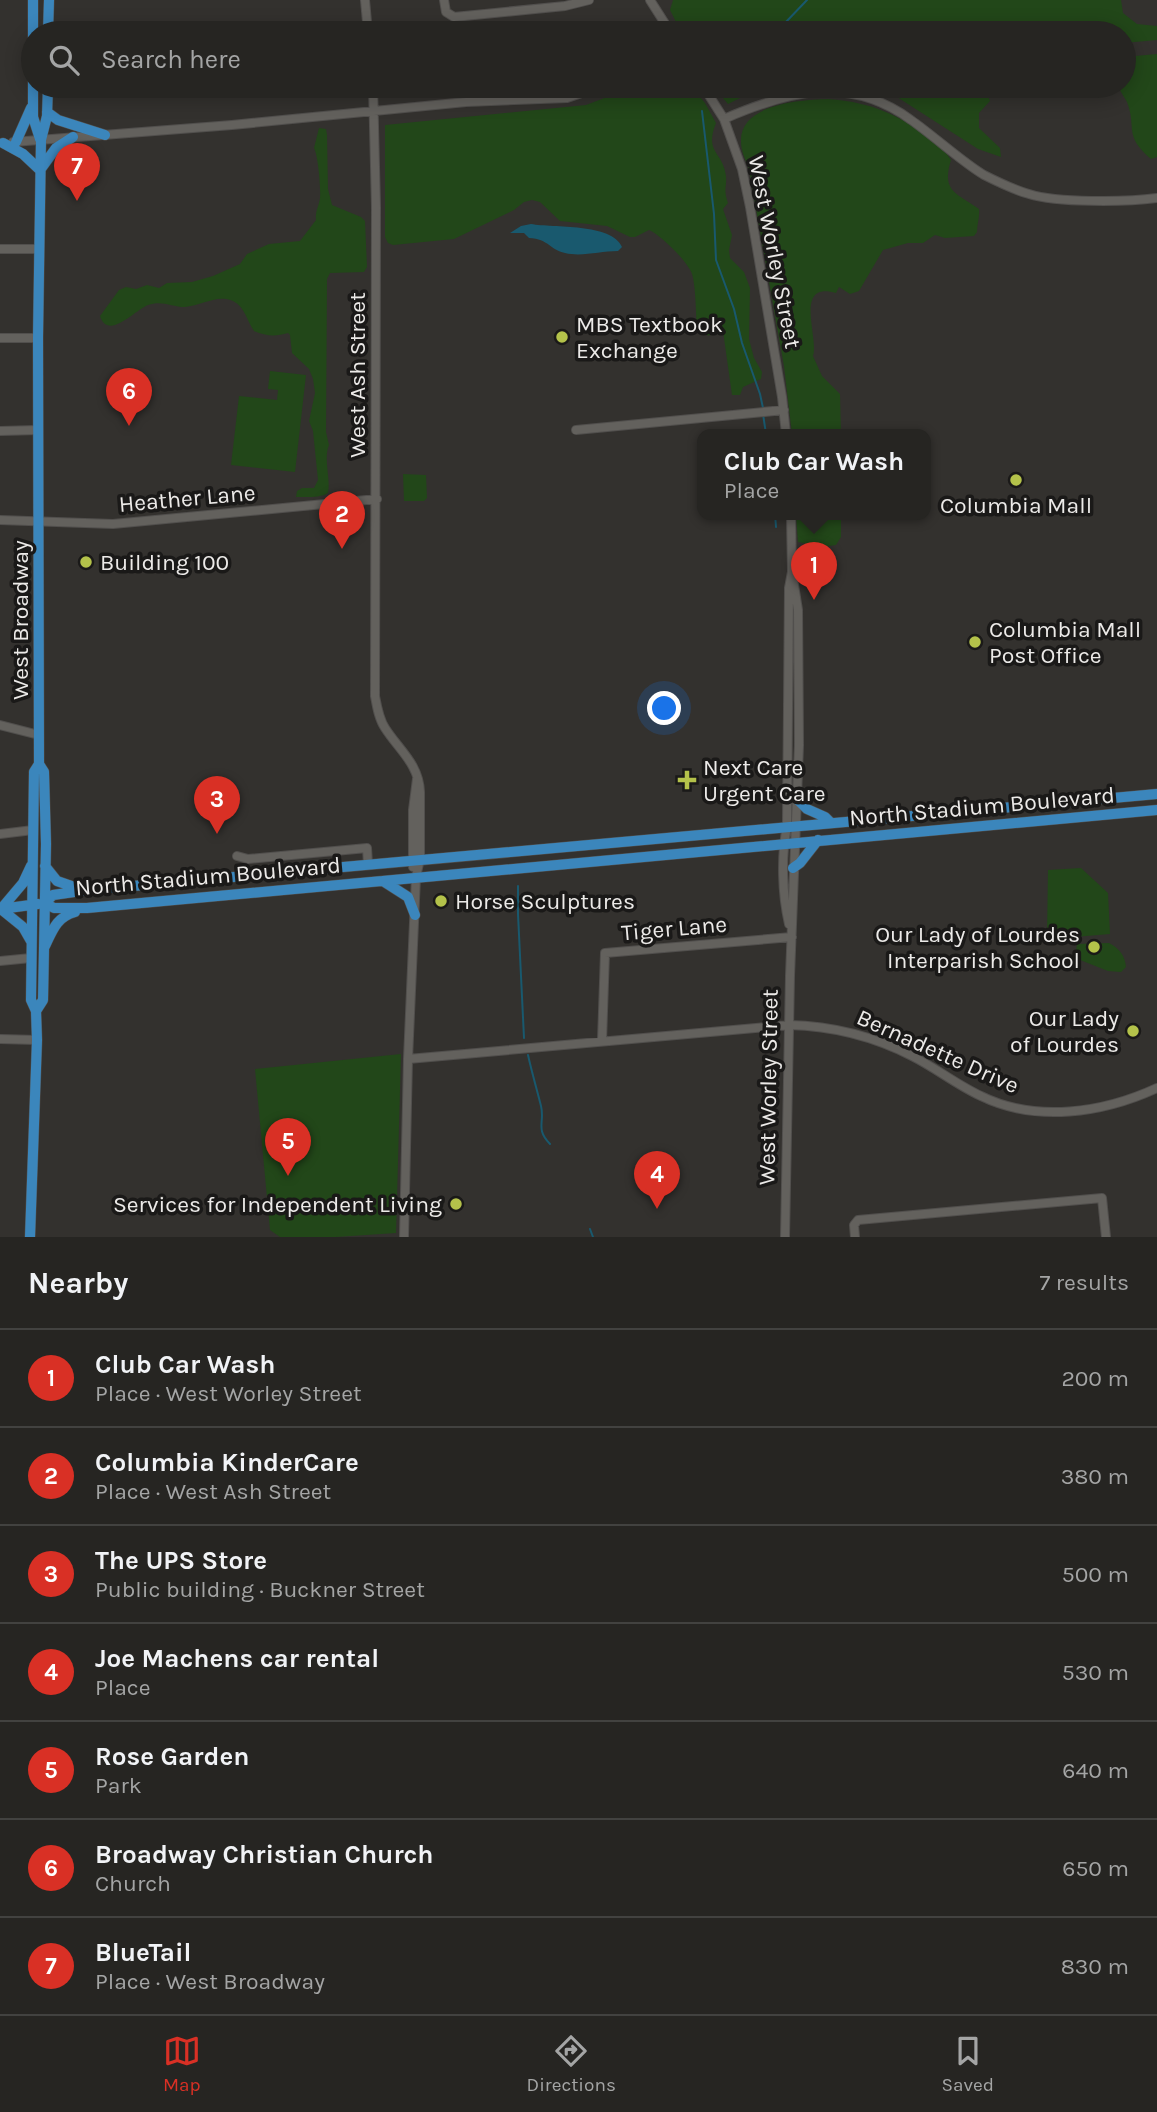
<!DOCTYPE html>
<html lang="en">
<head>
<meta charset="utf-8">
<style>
	body { margin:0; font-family:Karla,sans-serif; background:#2e2d2a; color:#f1f3f6 }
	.you { position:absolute; left:665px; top:709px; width:24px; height:24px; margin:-18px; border:5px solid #fff; border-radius:50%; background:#1a73e8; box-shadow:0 0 0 10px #1a73e833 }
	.badge { display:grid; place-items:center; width:46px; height:46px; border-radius:50%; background:#d93025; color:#fff; font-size:23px; font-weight:700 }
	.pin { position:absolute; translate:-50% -58px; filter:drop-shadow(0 2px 4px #0008) }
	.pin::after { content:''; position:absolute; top:37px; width:24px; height:21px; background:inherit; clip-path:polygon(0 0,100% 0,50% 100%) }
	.popup { position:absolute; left:697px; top:429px; width:234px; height:91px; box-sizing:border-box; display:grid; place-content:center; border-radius:14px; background:#262522; filter:drop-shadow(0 2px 5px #0005); font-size:23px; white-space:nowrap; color:#a4a5a5 }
	.popup b { font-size:26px; color:#f1f3f6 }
	.popup::after { content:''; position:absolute; left:50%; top:100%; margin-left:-14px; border:14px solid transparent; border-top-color:#262522 }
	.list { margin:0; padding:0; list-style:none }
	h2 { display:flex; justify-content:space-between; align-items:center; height:91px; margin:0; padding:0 28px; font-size:30px }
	h2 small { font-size:23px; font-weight:400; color:#a4a5a5 }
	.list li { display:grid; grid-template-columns:46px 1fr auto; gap:21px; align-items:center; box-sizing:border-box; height:98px; padding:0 28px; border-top:2px solid #424240 }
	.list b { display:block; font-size:26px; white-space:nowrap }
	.list p { margin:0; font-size:23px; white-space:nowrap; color:#a4a5a5 }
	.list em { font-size:23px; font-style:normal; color:#a4a5a5 }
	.icon { flex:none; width:38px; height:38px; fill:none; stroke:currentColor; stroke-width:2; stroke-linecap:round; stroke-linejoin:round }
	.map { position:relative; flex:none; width:1157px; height:1237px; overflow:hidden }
	.search { position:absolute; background:#262522; box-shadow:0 4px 18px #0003; left:21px; right:21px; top:21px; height:77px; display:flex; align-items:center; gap:18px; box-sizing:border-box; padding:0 24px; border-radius:38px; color:#a4a5a5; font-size:26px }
	.sheet { height:777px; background:#262522 }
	nav { display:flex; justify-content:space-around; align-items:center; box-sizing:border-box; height:98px; border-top:2px solid #424240; background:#262522; font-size:19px; color:#a4a5a5 }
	nav a { display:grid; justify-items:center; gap:4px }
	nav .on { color:#d93025 }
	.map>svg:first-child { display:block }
	.green { fill:#224719 }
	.water { fill:#19596e }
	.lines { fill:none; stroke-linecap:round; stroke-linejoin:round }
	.stream { stroke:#19596e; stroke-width:2 }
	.minor-casing { stroke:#514f4d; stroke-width:10 }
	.major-casing { stroke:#514f4d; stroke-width:11 }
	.minor { stroke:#63615d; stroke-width:8 }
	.major { stroke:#3b86bc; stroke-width:10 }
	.poi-dot { fill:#b4c24a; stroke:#1a1918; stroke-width:2.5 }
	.labels { text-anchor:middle; stroke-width:7; stroke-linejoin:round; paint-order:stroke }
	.street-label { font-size:23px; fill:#eceae8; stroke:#1a1918 }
	.poi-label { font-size:23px; fill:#eceae8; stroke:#1a1918; text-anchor:start }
</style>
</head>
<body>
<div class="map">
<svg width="1157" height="1237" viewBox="0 0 1157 1237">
	<rect width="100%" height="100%" fill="#33312e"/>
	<path class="green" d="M673,0H1121L1123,13L1137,24L1157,26V40L1124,43V33H678L679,28L670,10Z
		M1157,54V157L1151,159C1123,135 1137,128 1127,102C1124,97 1120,91 1118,86H1114H1124V57Z
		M636,86H691L705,103L716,123C704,153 723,151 726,176C727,188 723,188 728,203L723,209L732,235L729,250L730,258L744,272L750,288L749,339L754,358L762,372L761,379L743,387L740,395H732L723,331L718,330C711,338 705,336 697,331C696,317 696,287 692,274C688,262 661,235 649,230L635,237H630L607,226L560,221L540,202L532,200L524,202L514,210L454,239L393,245L388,243L385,237V125L586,105Z
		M713,86H777L752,92L728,104Z
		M862,86H984L990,101L979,113V128L1000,148L1001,157L978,149L897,97Z
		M828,99C839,100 850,101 861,104C888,109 937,136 951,160C941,192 957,193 979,209C980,217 977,224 977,232L974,236L945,238L935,235L923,243H908L883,250L859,291L850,294L839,287L836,293C793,281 819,337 813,356L822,376L840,394L841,434H792L784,366L749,169C746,161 741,151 741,142C739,104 800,100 828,99Z
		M319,128L326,129L327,135L328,189L332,205L361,217L365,221L367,267L364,272L330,273L327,279L326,432L329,445C323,460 331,477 328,493C321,498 305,497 296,497L297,491L302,488H314L318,480L317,470L313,431L309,421L315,393L313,379L309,369L292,353L290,335L288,333C275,337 266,336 254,331C247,321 245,307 233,301C217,294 201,306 185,307C172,307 162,300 148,305C135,310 108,341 100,316L119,290L126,287L136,289L147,285L159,288L167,283L192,282L213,276L240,264L247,254L269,244L300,241L316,220C315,211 319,206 320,198C321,188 318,155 314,148Z
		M270,371L306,375L295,472L231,465L239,396L277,400L278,390L268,389Z
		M403,474L426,475L427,498L424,501H404Z
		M796,514H841V537L836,545L822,547L798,542Z
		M1081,868L1108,893L1110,934L1051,939L1047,935L1048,870Z
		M1109,943C1119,948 1125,955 1126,967L1121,972L1108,971L1075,958L1077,944Z
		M401,1054L396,1233L336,1237H280L270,1230L255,1069Z"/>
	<path class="water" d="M531,224C553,228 612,223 622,247L618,251C600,251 582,257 565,253C550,250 549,239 529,238L524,233H510L521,226Z"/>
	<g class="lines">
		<path class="stream" d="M770,33L784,24L807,0
			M702,111L714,214L716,260L734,309L742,343L760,394L763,408
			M763,414L766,434
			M775,514L776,527
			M518,886V914L524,1038
			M528,1055C532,1073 537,1090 541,1106C545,1122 535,1129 550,1144
			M590,1229L593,1237"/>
		<g class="minor-casing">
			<path id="minor" d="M365,0L368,33
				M444,0L446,12L454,17L565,6L589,0
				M650,0L671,33
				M373,86L376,207L375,696C377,707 379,719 385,728C399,750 419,764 420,792V859L416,877L408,1059L404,1237
				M703,86L724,119L742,169L750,207L782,397L786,434
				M724,119C788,91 850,75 911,120C934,136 962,162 984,175C998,182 1014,190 1029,194C1057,203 1127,202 1157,198
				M13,142L232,125L466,102L567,98L602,86
				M0,249H39
				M0,338H38
				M576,430L784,410
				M0,431L38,430
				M0,520L113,524L377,499
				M0,725L39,735
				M0,834L33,830
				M237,856L248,859L367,848L368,864
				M413,867V810L417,779
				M789,924C782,894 781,856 787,826L789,588L792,572L791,514
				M0,961L31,958
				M0,1039L37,1040
				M602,1041L605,953L792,937
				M408,1059L789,1025C833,1026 873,1036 912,1056C936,1068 957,1085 981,1096C1036,1123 1103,1113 1157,1088
				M785,1237L790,976L799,745L798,610L792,572
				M855,1237L854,1225L858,1220L1102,1198L1106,1237"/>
		</g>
		<g class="major-casing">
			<path id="major" d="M33,0V117L40,139
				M48,33L49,0
				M47,112L58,120L105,135
				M16,142L31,108
				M3,143L23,154L40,170L56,148L73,137
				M798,800L807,809L825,817L830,822
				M45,866L57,881L80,889
				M793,868L800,863L818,840
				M383,881L408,897L415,915
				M45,903L53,895L88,890L1157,794
				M45,903L54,908H87L1157,810
				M1,909L23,883L31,866
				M1,909L38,904
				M1,909L23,927L31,941
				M45,946C53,929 57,917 75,912
				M36,1011L43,1000L46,844L44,772L39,764L38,338L41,140L47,116L48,86
				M30,1237L37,1040L36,1011L31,1000L34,772L39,764"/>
		</g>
		<use href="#minor" class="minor"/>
		<use href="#major" class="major"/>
	</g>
	<g class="poi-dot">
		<circle cx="562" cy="337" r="7"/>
		<circle cx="1016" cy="480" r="7"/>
		<circle cx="86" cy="562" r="7"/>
		<circle cx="975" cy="642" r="7"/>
		<path d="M683.5 769.5h7v7h7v7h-7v7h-7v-7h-7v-7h7z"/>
		<circle cx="441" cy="901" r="7"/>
		<circle cx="1094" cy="947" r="7"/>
		<circle cx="1133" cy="1031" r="7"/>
		<circle cx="456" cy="1204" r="7"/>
	</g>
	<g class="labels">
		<g class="street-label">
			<text transform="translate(775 252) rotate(79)" y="8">West Worley Street</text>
			<text transform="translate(357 375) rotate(-90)" y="8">West Ash Street</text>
			<text transform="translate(187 498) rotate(-5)" y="8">Heather Lane</text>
			<text transform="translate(20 620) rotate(-90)" y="8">West Broadway</text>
			<text transform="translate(982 806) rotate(-5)" y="8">North Stadium Boulevard</text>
			<text transform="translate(208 876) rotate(-5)" y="8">North Stadium Boulevard</text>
			<text transform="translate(674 928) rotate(-5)" y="8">Tiger Lane</text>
			<text transform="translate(938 1051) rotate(24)" y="8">Bernadette Drive</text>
			<text transform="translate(768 1087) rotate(-89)" y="8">West Worley Street</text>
		</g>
		<g class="poi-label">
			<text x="576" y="332">MBS Textbook<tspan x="576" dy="26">Exchange</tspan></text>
			<text x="1016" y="513" text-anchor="middle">Columbia Mall</text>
			<text x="100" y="570">Building 100</text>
			<text x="989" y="637">Columbia Mall<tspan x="989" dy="26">Post Office</tspan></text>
			<text x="703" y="775">Next Care<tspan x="703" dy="26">Urgent Care</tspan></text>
			<text x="455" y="909">Horse Sculptures</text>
			<text x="1080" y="942" text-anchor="end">Our Lady of Lourdes<tspan x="1080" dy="26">Interparish School</tspan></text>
			<text x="1119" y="1026" text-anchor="end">Our Lady<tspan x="1119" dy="26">of Lourdes</tspan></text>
			<text x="442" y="1212" text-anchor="end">Services for Independent Living</text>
		</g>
	</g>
</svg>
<div class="you"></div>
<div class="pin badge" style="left:814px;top:600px">1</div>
<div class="popup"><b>Club Car Wash</b>Place</div>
<div class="pin badge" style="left:342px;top:549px">2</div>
<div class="pin badge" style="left:217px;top:834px">3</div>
<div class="pin badge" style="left:657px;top:1209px">4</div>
<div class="pin badge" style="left:288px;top:1176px">5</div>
<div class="pin badge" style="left:129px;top:426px">6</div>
<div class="pin badge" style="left:77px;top:201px">7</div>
<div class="search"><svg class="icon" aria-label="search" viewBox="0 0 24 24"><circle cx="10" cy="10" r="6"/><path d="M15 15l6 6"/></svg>Search here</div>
</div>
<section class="sheet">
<h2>Nearby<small>7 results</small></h2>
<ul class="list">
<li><span class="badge">1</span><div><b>Club Car Wash</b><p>Place · West Worley Street</p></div><em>200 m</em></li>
<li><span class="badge">2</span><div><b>Columbia KinderCare</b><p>Place · West Ash Street</p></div><em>380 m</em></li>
<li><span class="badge">3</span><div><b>The UPS Store</b><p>Public building · Buckner Street</p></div><em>500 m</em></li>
<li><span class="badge">4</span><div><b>Joe Machens car rental</b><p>Place</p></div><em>530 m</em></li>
<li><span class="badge">5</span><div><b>Rose Garden</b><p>Park</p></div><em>640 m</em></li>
<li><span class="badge">6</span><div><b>Broadway Christian Church</b><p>Church</p></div><em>650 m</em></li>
<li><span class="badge">7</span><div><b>BlueTail</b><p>Place · West Broadway</p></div><em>830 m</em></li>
</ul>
</section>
<nav>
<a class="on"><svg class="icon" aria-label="map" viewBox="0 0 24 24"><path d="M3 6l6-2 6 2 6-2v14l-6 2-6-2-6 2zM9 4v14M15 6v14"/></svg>Map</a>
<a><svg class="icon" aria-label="directions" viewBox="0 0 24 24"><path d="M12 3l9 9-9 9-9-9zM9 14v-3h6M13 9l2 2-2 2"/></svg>Directions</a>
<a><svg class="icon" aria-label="saved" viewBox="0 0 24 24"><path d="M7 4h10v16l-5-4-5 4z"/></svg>Saved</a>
</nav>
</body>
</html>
